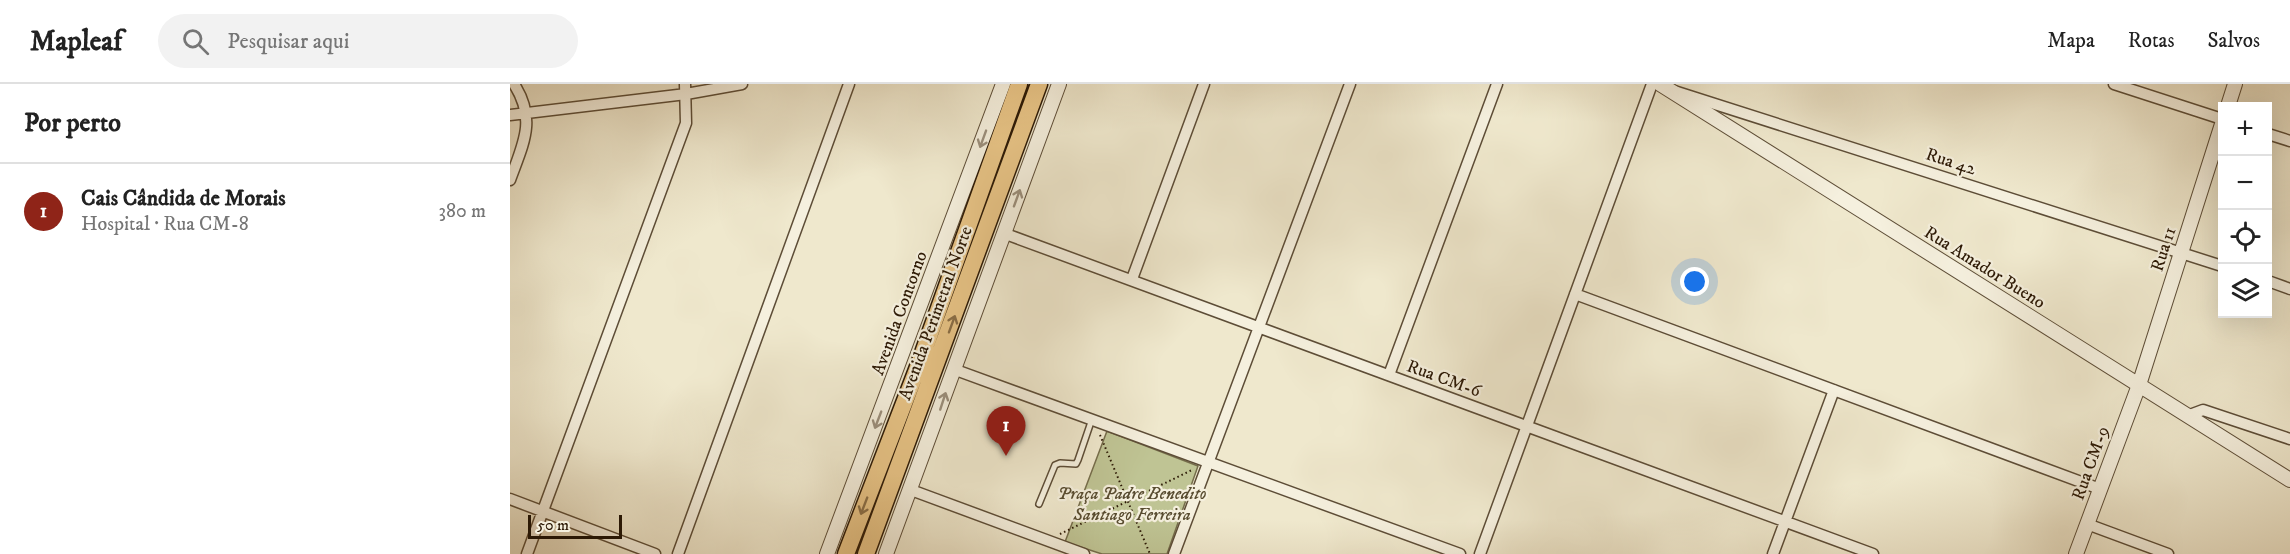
<!DOCTYPE html>
<html lang="pt">
<head>
<meta charset="utf-8">
<style>
	body { margin:0; font-family:"IM FELL DW Pica",serif; background:#f2f2f2; color:#222 }
	.controls { position:absolute; right:18px; top:18px; display:grid; overflow:hidden; border-radius:0px; box-shadow:0 6px 24px #0002 }
	.controls button { width:54px; height:54px; display:grid; place-items:center; padding:0; border:0; border-bottom:2px solid #e0e0e0; background:#fff; color:#222; font:30px sans-serif }
	.scale { position:absolute; left:18px; bottom:15px; width:94px; box-sizing:border-box; padding-left:6px; border:3px solid #2c1905; border-top:0; font-size:16px; line-height:21px; white-space:nowrap; color:#2c1905; -webkit-text-stroke:4px #f5f0de; paint-order:stroke }
	.you { position:absolute; left:1185px; top:198px; width:21px; height:21px; margin:-15px; border:4px solid #fff; border-radius:50%; background:#1a73e8; box-shadow:0 0 0 9px #1a73e833 }
	.badge { display:grid; place-items:center; width:39px; height:39px; border-radius:50%; background:#8f2418; color:#fff; font-size:20px; font-weight:700 }
	.pin { position:absolute; translate:-50% -50px; filter:drop-shadow(0 2px 3px #0008) }
	.pin::after { content:''; position:absolute; top:32px; width:21px; height:18px; background:inherit; clip-path:polygon(0 0,100% 0,50% 100%) }
	.list { margin:0; padding:0; list-style:none }
	h2 { display:flex; justify-content:space-between; align-items:center; height:78px; margin:0; padding:0 24px; font-size:26px }
	h2 small { font-size:20px; font-weight:400; color:#767676 }
	.list li { display:grid; grid-template-columns:39px 1fr auto; gap:18px; align-items:center; box-sizing:border-box; height:96px; padding:0 24px; border-top:2px solid #e0e0e0 }
	.list b { display:block; font-size:22px; white-space:nowrap }
	.list p { margin:0; font-size:20px; white-space:nowrap; color:#767676 }
	.list em { font-size:20px; font-style:normal; color:#767676 }
	.icon { flex:none; width:33px; height:33px; fill:none; stroke:currentColor; stroke-width:2; stroke-linecap:round; stroke-linejoin:round }
	.map { position:relative; flex:none; width:1780px; height:470px; overflow:hidden }
	header { display:flex; align-items:center; gap:36px; box-sizing:border-box; height:84px; padding:0 30px; background:#fff; border-bottom:2px solid #e0e0e0 }
	header strong { font-size:28px }
	nav { display:flex; gap:33px; margin-inline-start:auto; font-size:21px }
	.search { width:420px; height:54px; background:#f2f2f2; display:flex; align-items:center; gap:15px; box-sizing:border-box; padding:0 21px; border-radius:33px; color:#767676; font-size:22px }
	main { display:flex }
	aside { flex:1; background:#fff }
	.map>svg:first-child { display:block }
	.green { fill:#bfc494; stroke:#766e4c; stroke-width:1.5 }
	.lines { fill:none; stroke-linecap:round; stroke-linejoin:round }
	.service-casing { stroke:#5d4d37; stroke-width:8 }
	.minor-casing { stroke:#5d4d37; stroke-width:13 }
	.tertiary-casing { stroke:#5d4d37; stroke-width:16 }
	.trunk-casing { stroke:#2c1905; stroke-width:19 }
	.path { stroke:#2c1905; stroke-width:2; stroke-dasharray:1.5 3; stroke-linecap:butt }
	.service { stroke:#f5f0de; stroke-width:5 }
	.minor { stroke:#f5f0de; stroke-width:10 }
	.tertiary { stroke:#f5f0de; stroke-width:14 }
	.trunk { stroke:#e8c486; stroke-width:16 }
	.oneway { stroke:#9b8f7c }
	.oneway2 { stroke:#8a6e46 }
	.labels { text-anchor:middle; stroke-width:4.5; stroke-linejoin:round; paint-order:stroke }
	.street-label { font-size:18px; fill:#2c1905; stroke:#f5f0de }
	.park-label { font-size:18px; font-style:italic; fill:#584c30; stroke:#f5f0de }
</style>
</head>
<body>
<header>
<strong>Mapleaf</strong>
<div class="search"><svg class="icon" aria-label="search" viewBox="0 0 24 24"><circle cx="10" cy="10" r="6"/><path d="M15 15l6 6"/></svg>Pesquisar aqui</div>
<nav><a>Mapa</a><a>Rotas</a><a>Salvos</a></nav>
</header>
<main>
<aside>
<h2>Por perto<small></small></h2>
<ul class="list">
<li><span class="badge">1</span><div><b>Cais Cândida de Morais</b><p>Hospital · Rua CM-8</p></div><em>380 m</em></li>
</ul>
</aside>
<div class="map">
<svg width="1780" height="470" viewBox="0 0 1780 470">
	<rect width="100%" height="100%" fill="#efe8cd"/>
	<filter id="stains"><feTurbulence type="fractalNoise" baseFrequency=".00333" numOctaves="4"/><feColorMatrix values="0 0 0 0 .2 0 0 0 0 .09 0 0 0 0 .02 0 0 0 .5 -.17"/></filter>
	<radialGradient id="worn" r=".72"><stop offset=".6" stop-color="#630" stop-opacity="0"/><stop offset="1" stop-color="#630" stop-opacity=".3"/></radialGradient>
	<path class="green" d="M597,347L688,382L657,470H592L555,458Z"/>
	<g class="lines">
		<g class="service-casing">
			<path id="service" d="M529,420L545,381L550,379L566,380L568,376L582,335"/>
		</g>
		<g class="minor-casing">
			<path id="minor" d="M1604,0L1712,35
				M1164,7L1712,182
				M0,31L176,10L232,0
				M1758,50L1780,57
				M0,96C13,60 27,36 4,0
				M493,149L1363,470
				M622,195L694,0
				M1758,197L1780,205
				M1065,210L1590,405
				M443,285L950,470
				M879,291L987,0
				M1677,332L1693,326L1780,355
				M401,406L574,470
				M0,415L145,470
				M1577,440L1658,470
				M17,470L176,39L175,0
				M168,470L339,0
				M664,470L840,0
				M970,470L1142,0
				M1263,470L1324,306"/>
		</g>
		<g class="tertiary-casing">
			<path id="tertiary" d="M1150,0L1780,396
				M1718,22L1725,0
				M317,470L493,0
				M376,470L549,0
				M1566,470L1629,301L1712,40"/>
		</g>
		<g class="trunk-casing">
			<path id="trunk" d="M336,470L408,283L509,0
				M356,470L529,0"/>
		</g>
		<path class="path" d="M590,351L640,470
			M550,450L682,386"/>
		<use href="#service" class="service"/>
		<use href="#minor" class="minor"/>
		<use href="#tertiary" class="tertiary"/>
		<use href="#trunk" class="trunk"/>
	</g>
	<defs><path id="oneway-shaft" d="M-6 0H5M1.5-3L5.5 0L1.5 3" fill="none" stroke-width="1.6" stroke-linecap="round" stroke-linejoin="round" transform="scale(1.5)"/></defs>
	<g class="oneway">
		<use href="#oneway-shaft" transform="translate(473 55) rotate(110)"/>
		<use href="#oneway-shaft" transform="translate(507 114) rotate(-70)"/>
		<use href="#oneway-shaft" transform="translate(433 317) rotate(-72)"/>
		<use href="#oneway-shaft" transform="translate(368 336) rotate(111)"/>
	</g>
	<g class="oneway2">
		<use href="#oneway-shaft" transform="translate(442 240) rotate(-70)"/>
		<use href="#oneway-shaft" transform="translate(354 422) rotate(111)"/>
	</g>
	<g class="labels">
		<g class="street-label">
			<text transform="translate(1441 77) rotate(18)" y="6">Rua 42</text>
			<text transform="translate(1653 165) rotate(-72)" y="6">Rua 11</text>
			<text transform="translate(1475 183) rotate(32)" y="6">Rua Amador Bueno</text>
			<text transform="translate(389 229) rotate(-70)" y="6">Avenida Contorno</text>
			<text transform="translate(425 229) rotate(-70)" y="6">Avenida Perimetral Norte</text>
			<text transform="translate(934 294) rotate(20)" y="6">Rua CM-6</text>
			<text transform="translate(1580 379) rotate(-70)" y="6">Rua CM-9</text>
		</g>
		<g class="park-label">
			<text x="622" y="415">Praça Padre Benedito<tspan x="622" dy="21">Santiago Ferreira</tspan></text>
		</g>
	</g>
	<rect width="100%" height="100%" filter="url(#stains)"/>
	<rect width="100%" height="100%" fill="url(#worn)"/>
</svg>
<div class="controls">
<button>+</button>
<button>−</button>
<button><svg class="icon" aria-label="locate" viewBox="0 0 24 24"><circle cx="12" cy="12" r="6"/><path d="M12 2v4M12 18v4M2 12h4M18 12h4"/></svg></button>
<button><svg class="icon" aria-label="layers" viewBox="0 0 24 24"><path d="M12 4l9 5-9 5-9-5zM3 14l9 5 9-5"/></svg></button>
</div>
<div class="scale">50 m</div>
<div class="you"></div>
<div class="pin badge" style="left:496px;top:372px">1</div>
</div>
</main>
</body>
</html>
